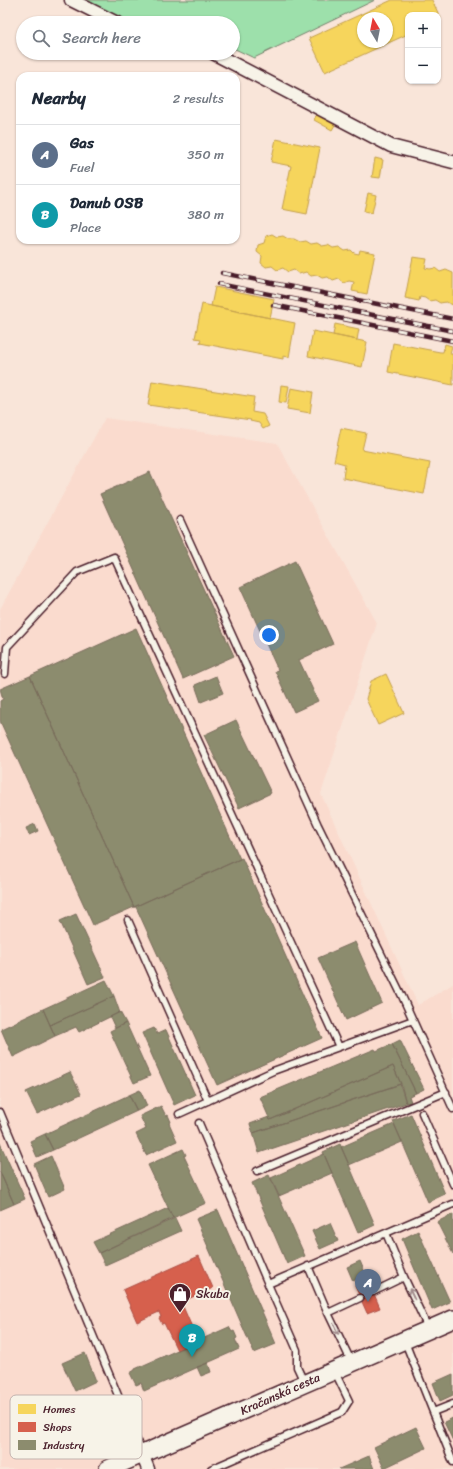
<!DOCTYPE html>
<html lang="en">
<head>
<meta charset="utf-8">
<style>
	body { margin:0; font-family:Sriracha,sans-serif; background:#f2f2f3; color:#1f2937 }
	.controls { position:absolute; right:12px; top:12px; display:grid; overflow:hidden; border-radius:8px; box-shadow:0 1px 3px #0004 }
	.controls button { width:36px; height:36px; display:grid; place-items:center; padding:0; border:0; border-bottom:1px solid #e0e1e3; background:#fff; color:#1f2937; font:20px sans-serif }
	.compass { position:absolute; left:357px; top:12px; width:36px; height:36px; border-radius:50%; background:#fff; box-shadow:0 1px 3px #0004; rotate:350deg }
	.you { position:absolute; left:269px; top:635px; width:14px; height:14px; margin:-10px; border:3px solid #fff; border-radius:50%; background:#1a73e8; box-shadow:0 0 0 6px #1a73e833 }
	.badge { display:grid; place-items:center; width:26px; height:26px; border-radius:50%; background:#db2777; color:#fff; font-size:13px; font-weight:700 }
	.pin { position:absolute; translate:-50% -33px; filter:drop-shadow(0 1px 2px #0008) }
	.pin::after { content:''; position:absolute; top:21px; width:14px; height:12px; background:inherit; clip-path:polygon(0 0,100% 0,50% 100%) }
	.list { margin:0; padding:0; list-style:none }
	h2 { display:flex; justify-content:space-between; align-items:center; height:52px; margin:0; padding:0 16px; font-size:17px }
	h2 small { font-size:13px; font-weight:400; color:#747a83 }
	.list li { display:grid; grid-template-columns:26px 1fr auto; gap:12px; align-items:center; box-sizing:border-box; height:60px; padding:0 16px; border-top:1px solid #e0e1e3 }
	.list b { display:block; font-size:15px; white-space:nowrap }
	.list p { margin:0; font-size:13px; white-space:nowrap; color:#747a83 }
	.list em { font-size:13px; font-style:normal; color:#747a83 }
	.icon { flex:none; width:22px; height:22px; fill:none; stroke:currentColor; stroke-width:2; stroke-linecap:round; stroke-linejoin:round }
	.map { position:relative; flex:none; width:453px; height:1469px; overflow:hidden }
	.search { position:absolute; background:#fff; box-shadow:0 1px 3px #0004; left:16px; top:16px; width:224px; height:44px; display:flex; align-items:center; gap:10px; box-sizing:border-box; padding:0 14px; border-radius:22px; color:#747a83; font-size:15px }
	.panel { position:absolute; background:#fff; box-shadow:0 1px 3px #0004; left:16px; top:72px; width:224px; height:172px; border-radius:12px }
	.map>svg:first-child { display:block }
	.built { fill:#fadbce }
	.green { fill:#9de0ab; stroke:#74806b }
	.homes { fill:#f6d55c; stroke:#c29e4d; fill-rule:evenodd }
	.shops { fill:#d6604d; stroke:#ac4c43 }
	.industry { fill:#8c8c6e; stroke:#786b5a }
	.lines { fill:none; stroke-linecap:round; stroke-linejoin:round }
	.lane-casing { stroke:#4a1f2b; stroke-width:9 }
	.street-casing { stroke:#4a1f2b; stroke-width:15 }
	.secondary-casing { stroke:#4a1f2b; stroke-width:20 }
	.lane { stroke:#f7f3e8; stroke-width:6 }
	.street { stroke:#f7f3e8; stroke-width:12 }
	.secondary { stroke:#f7f3e8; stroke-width:17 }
	.rail-casing { stroke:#4a1f2b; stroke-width:4.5 }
	.rail { stroke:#f7f3e8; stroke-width:3; stroke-dasharray:9; stroke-linecap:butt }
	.oneway { stroke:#a0898a }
	.labels { text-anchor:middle; stroke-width:4; stroke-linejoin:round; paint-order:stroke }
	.poi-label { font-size:12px; fill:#4a1f2b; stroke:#f7f3e8; text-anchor:start }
	.street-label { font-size:12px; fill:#4a1f2b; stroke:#f7f3e8 }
	.key { fill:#f7f3e8; stroke:#c3b3af; stroke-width:1 }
	.key-label { font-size:11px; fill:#4a1f2b }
</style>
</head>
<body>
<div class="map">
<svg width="453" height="1469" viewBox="0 0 453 1469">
	<rect width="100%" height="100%" fill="#f9e5d9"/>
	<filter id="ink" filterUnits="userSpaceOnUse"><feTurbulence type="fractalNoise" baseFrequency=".025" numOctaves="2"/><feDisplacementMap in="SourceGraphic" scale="8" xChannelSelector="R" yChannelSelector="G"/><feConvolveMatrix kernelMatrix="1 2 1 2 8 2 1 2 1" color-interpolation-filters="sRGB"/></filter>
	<g filter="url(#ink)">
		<path class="built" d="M105,418L277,443L377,623L321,794L418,1005L453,984V1469H0V609Z"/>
		<path class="green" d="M76,0H375L254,58L233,48V23H131L111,20Z"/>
		<path class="homes" d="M392,0H432L441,19L438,20V15H408V34L325,72L309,38ZM363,18H387V42H363Z
			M317,113L336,123L332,130L314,120Z
			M276,139L320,148L307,214L282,209L291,166L271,162Z
			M375,158L383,160L380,178L372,177Z
			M368,193L376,195L372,213L364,211Z
			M272,234L277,237L283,236L288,239H294L300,242L306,241L311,244L317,243L322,246L328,245L333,248L339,247L345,251L351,250L354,253L359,254L360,250L375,253L367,294L352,291L354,282L349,281L344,283L339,279L333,281L328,277L322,278L317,275L311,276L306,272L299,274L294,270L288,272L283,268L277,270L272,266L266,267L261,263L262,256L257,252L258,245L264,243L266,236Z
			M413,257L427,259L425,268L430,269L435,268L440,272L446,270L453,273V305L446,302L440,303L435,300L429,301L425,298L420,297L419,301L405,298Z
			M215,287L274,299L270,318L211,306Z
			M202,304L295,323L289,357L283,356V359L200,343L201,339L195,338Z
			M335,324L359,329L357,340L333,335Z
			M313,331L367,342L362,367L308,356Z
			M393,343L440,352H443L445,344L452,346L450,354H453V385L388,372Z
			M152,381L254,397L252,412L263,414L269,426L263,429L259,423L250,421L251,420L148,405Z
			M281,385L289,386L286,403L279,402Z
			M291,388L313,392L310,413L287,409Z
			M341,428L366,433L362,450L430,463L424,494L343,478L345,464L334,461Z
			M386,674L404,713L378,725L366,699L371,681Z"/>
		<path class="shops" d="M199,1256L213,1288L181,1302L198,1341L177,1350L164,1323L162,1324L159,1318L161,1317L159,1312L137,1322L123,1290Z
			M368,1280L380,1308L367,1313L355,1286Z"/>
		<path class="industry" d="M150,472L234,656L183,679L100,494Z
			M295,561L333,644L299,660L318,701L294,712L275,671L278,670L240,587Z
			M136,628L240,859L134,907L30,676Z
			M30,676L134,907L93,925L0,721V701L3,699L0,689Z
			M216,676L223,693L201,702L195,685Z
			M236,720L271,793L239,808L204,735Z
			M35,824L38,831L29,835L26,828Z
			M242,858L322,1038L217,1085L136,907H134Z
			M76,914L105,977L88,984L60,921Z
			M355,942L382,1003L346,1020L318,958Z
			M106,980L114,996L50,1025L43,1009Z
			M114,996L120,1013V1012L79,1032L76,1027L55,1036L50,1025Z
			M43,1009L55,1036L13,1057L1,1029Z
			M120,1012L126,1023L115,1028L110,1017Z
			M126,1023L150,1076L134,1083L110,1031Z
			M154,1028L157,1034L166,1030L195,1095L174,1105L142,1033Z
			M400,1040L424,1089L416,1093L392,1044Z
			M392,1044L416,1093L409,1096L411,1102L406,1103L401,1084L393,1066L270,1120L260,1097L375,1049L376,1051Z
			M393,1066L401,1084L253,1133L250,1124L269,1117L270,1120Z
			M70,1072L81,1094L37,1114L26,1092Z
			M400,1084L406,1103L259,1153L253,1133Z
			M140,1090L147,1106L137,1111L129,1095Z
			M129,1095L137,1111L53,1150L45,1134Z
			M161,1106L166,1116L168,1115L171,1122L169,1123L177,1141L146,1155L136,1134L146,1129L140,1116Z
			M411,1114L445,1194L428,1202L393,1121Z
			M394,1124L402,1142L349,1165L341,1147Z
			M45,1134L53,1150L37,1157L30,1141Z
			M0,1143L25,1199L14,1204L0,1172Z
			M340,1144L375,1225L358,1233L323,1152Z
			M183,1149L186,1155L184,1156L206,1203L173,1218L148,1165Z
			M324,1154L332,1173L279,1196L271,1178Z
			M51,1156L65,1189L48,1197L34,1164Z
			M0,1172L14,1204L0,1210Z
			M269,1175L305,1256L287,1264L252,1183Z
			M168,1208L173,1218L99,1253L93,1242Z
			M218,1210L276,1344L254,1353L196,1219Z
			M453,1214V1254L437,1222Z
			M175,1218L181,1231L105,1265L99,1253Z
			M330,1223L338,1241L320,1249L312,1231Z
			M418,1231L450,1302L432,1310L402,1239Z
			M360,1261L366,1275L353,1281L347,1267Z
			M229,1327L232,1332L234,1331L237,1338L235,1339L239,1349L144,1391L141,1383L136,1385L130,1373L135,1370V1369Z
			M85,1353L96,1381L75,1391L62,1363Z
			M208,1363L211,1372L201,1376L197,1367Z
			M453,1374V1395L440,1401L433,1383Z
			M453,1418V1441L444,1422Z
			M416,1427L426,1448L384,1468L374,1447Z
			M369,1456L374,1469H339Z"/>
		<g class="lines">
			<g class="lane-casing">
				<path id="lane" d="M180,520L318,825L402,996L453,1109
					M5,674L7,647L77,572L114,557L339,1047
					M128,920L208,1101
					M0,1112L142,1453
					M422,1113L453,1184
					M179,1114L273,1071L413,1020
					M199,1123L268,1284L453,1204
					M257,1171L446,1092
					M386,1233L404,1277
					M308,1266L328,1313
					M268,1284L297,1350V1367L304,1382
					M373,1292L404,1277L428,1328
					M405,1342L453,1462
					M352,1363L328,1313L360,1298
					M433,1412L453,1404
					M211,1469L342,1412L349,1401L335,1372"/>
			</g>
			<g class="street-casing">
				<path id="street" d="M71,0L117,23
					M213,53L391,146L453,162
					M142,1454L148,1469"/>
			</g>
			<g class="secondary-casing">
				<path id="secondary" d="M108,1469L453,1319"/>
			</g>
			<use href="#lane" class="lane"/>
			<use href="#street" class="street"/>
			<use href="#secondary" class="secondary"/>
			<g class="rail-casing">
				<path id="rail" d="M222,273L453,319
					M219,284L453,331
					M273,305L453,341"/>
			</g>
			<use href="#rail" class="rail"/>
		</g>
		<defs><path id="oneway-shaft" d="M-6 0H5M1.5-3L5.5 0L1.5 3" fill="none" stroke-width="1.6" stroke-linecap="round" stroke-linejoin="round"/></defs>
		<g class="oneway">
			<use href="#oneway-shaft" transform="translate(412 1294) rotate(-115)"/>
			<use href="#oneway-shaft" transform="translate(336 1329) rotate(65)"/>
		</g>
	</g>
	<defs>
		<g id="shop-pin" transform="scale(1.15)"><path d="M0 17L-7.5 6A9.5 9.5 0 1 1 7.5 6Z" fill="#4a1f2b" stroke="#f7f3e8"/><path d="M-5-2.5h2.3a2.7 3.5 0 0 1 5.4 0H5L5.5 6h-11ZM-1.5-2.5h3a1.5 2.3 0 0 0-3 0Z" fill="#fff"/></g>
	</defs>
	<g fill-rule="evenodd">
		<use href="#shop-pin" x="180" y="1294"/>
	</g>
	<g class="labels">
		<g class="poi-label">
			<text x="196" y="1298">Skuba</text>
		</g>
		<g class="street-label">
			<text transform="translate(280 1394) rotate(-24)" y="4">Kračanská cesta</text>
		</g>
	</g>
	<rect x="10" y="1395" width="132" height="64" rx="6" class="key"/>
	<rect x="18" y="1404" width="18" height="10" fill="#f6d55c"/>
	<rect x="18" y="1422" width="18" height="10" fill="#d6604d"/>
	<rect x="18" y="1440" width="18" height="10" fill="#8c8c6e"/>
	<g class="key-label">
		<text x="43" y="1413">Homes</text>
		<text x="43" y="1431">Shops</text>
		<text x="43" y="1449">Industry</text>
	</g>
</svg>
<div class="controls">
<button>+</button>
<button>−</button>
</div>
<svg class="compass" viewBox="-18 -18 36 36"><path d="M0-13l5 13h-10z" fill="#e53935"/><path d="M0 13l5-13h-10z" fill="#747a83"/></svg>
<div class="you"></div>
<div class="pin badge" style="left:368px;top:1302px;background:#5c6f8a">A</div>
<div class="pin badge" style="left:192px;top:1357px;background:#0f9aa8">B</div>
<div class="search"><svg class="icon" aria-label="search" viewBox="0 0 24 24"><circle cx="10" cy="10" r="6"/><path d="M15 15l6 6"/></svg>Search here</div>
<section class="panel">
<h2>Nearby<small>2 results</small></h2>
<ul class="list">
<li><span class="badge" style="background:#5c6f8a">A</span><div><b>Gas</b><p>Fuel</p></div><em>350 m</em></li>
<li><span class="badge" style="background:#0f9aa8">B</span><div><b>Danub OSB</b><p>Place</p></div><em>380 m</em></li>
</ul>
</section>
</div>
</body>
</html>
